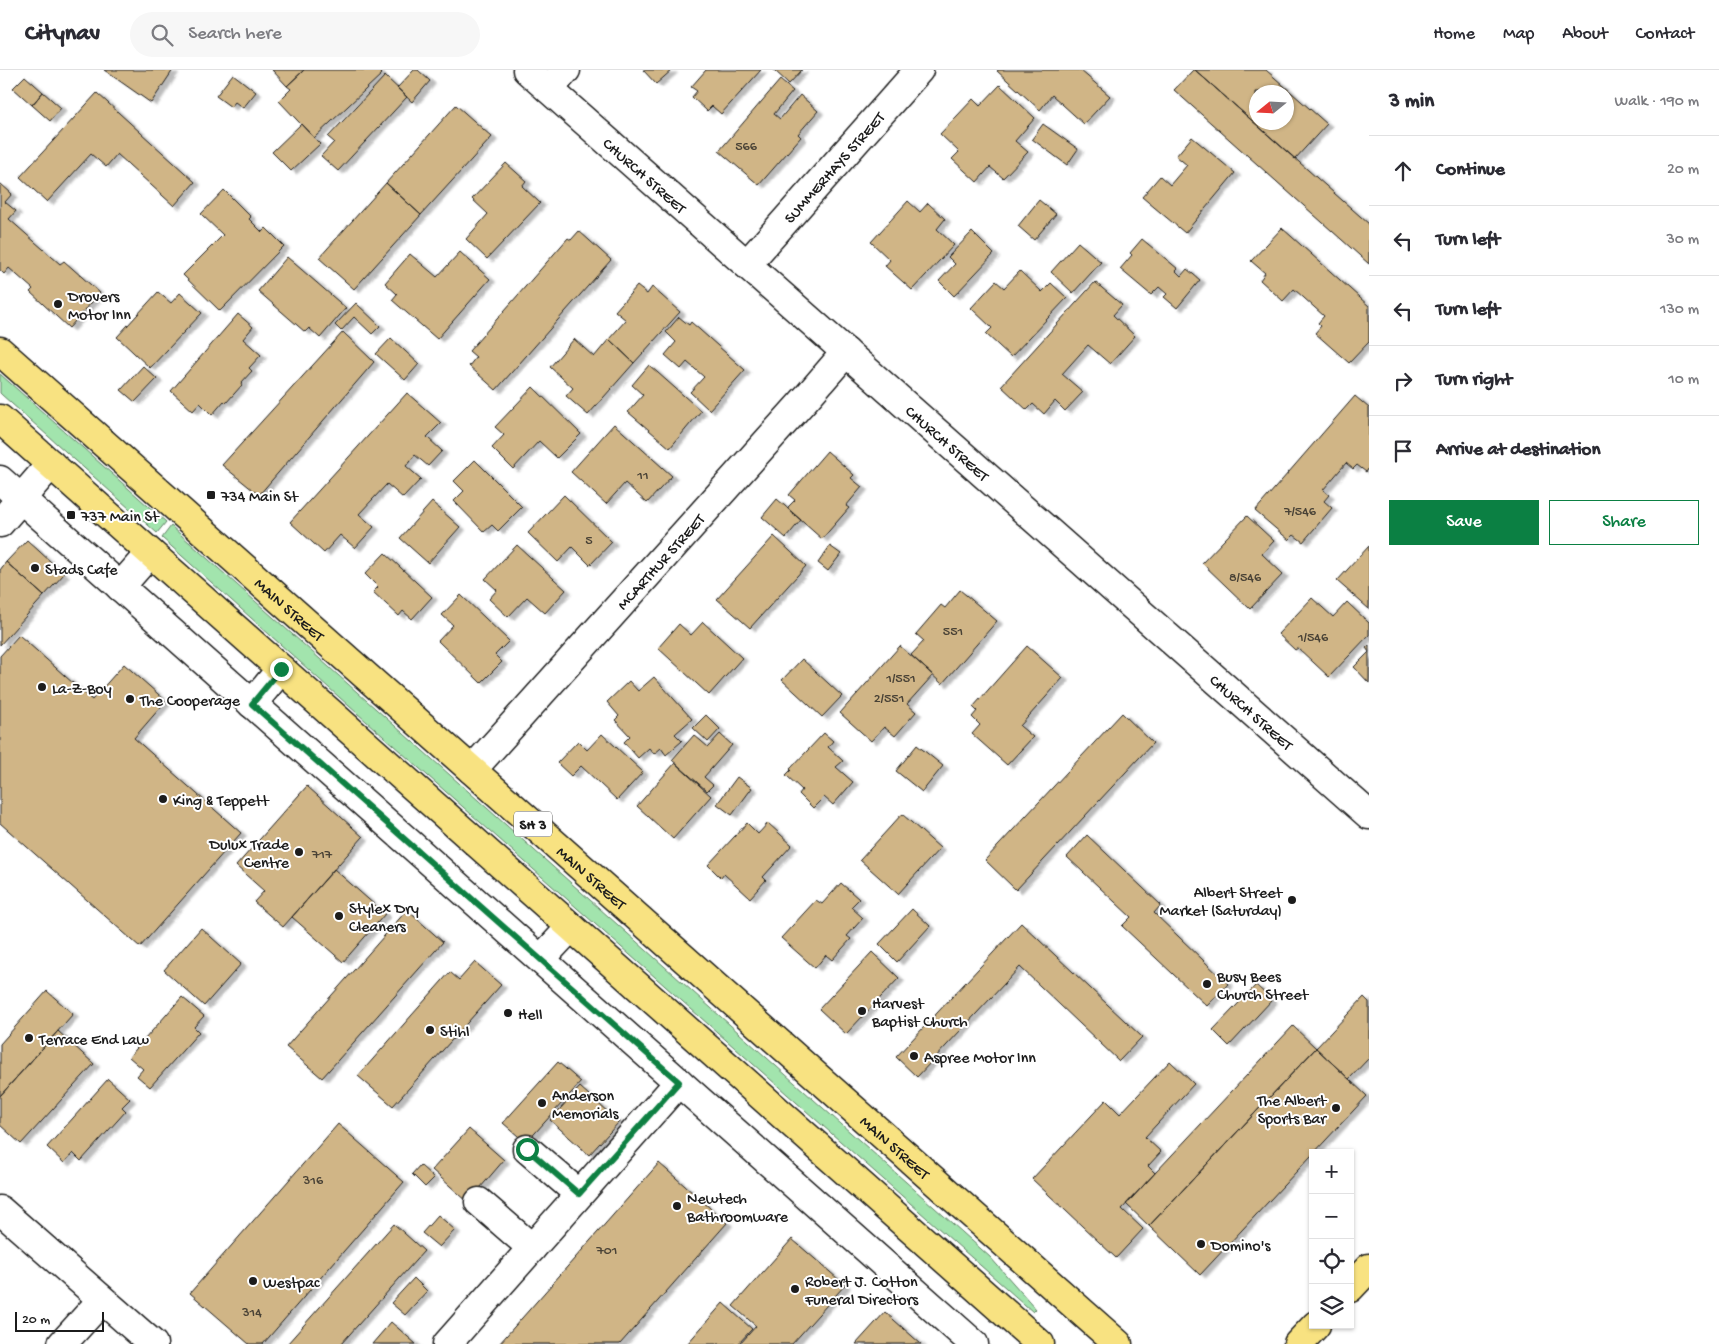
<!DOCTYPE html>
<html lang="en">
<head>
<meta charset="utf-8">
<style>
	body { margin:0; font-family:"Gochi Hand",sans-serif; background:#f7f7f7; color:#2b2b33 }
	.controls { position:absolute; right:15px; bottom:15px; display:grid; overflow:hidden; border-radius:0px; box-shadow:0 1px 4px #0004 }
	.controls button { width:45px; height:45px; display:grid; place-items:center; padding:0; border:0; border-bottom:1px solid #e1e1e2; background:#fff; color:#2b2b33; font:25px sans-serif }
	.compass { position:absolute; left:1249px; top:15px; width:45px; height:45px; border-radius:50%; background:#fff; box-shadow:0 1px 4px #0004; rotate:252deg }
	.scale { position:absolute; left:15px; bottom:12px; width:89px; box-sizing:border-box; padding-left:5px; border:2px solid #1c1c1c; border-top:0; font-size:14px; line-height:18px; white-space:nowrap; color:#1c1c1c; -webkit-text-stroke:4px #fff; paint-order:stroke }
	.stop { position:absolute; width:15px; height:15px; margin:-11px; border:4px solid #0b8043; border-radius:50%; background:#fff }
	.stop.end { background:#0b8043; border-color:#fff; box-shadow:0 1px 5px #0008 }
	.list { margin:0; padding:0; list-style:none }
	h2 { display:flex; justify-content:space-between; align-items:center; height:65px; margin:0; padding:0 20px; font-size:21px }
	h2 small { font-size:16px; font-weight:400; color:#7c7c81 }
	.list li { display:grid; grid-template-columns:32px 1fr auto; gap:15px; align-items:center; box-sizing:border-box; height:70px; padding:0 20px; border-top:1px solid #e1e1e2 }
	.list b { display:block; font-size:19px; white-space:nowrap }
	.list em { font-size:16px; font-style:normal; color:#7c7c81 }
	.actions { display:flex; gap:10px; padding:15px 20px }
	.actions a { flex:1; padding:11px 0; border:1px solid #0b8043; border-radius:0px; text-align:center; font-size:18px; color:#0b8043 }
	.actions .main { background:#0b8043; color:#fff }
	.icon { flex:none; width:28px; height:28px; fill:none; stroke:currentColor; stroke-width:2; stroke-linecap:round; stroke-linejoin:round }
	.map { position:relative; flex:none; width:1369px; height:1274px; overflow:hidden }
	header { display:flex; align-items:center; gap:30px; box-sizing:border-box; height:70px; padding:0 25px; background:#fff; border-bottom:1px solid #e1e1e2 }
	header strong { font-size:24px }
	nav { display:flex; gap:28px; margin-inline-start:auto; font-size:18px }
	.search { width:350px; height:45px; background:#f7f7f7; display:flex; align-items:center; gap:12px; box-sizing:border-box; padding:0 18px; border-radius:28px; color:#7c7c81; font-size:19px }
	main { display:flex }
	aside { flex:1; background:#fff }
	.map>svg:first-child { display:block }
	.green { fill:#a2e4ad; stroke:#5f8064 }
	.building { fill:#d0b586; stroke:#1c1c1c; fill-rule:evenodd; filter:url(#shadow) }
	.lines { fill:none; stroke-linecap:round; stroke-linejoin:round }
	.minor-casing { stroke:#1c1c1c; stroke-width:31 }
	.major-casing { stroke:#1c1c1c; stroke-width:31 }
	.highway-casing { stroke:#1c1c1c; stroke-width:31 }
	.minor { stroke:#fff; stroke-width:28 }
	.major { stroke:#f8e281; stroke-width:28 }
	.highway { stroke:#f8e281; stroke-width:28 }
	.route { stroke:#0b8043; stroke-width:6 }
	.poi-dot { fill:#1c1c1c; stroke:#fff; stroke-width:2 }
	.labels { text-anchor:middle; stroke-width:4; stroke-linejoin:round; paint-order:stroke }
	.number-label { font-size:14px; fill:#494236 }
	.shield { fill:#fff; stroke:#606060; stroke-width:1 }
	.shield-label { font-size:15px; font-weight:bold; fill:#1c1c1c }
	.street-label { font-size:16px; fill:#1c1c1c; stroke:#fff }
	.poi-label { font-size:16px; fill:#1c1c1c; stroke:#fff; text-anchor:start }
</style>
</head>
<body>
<header>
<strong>Citynav</strong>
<div class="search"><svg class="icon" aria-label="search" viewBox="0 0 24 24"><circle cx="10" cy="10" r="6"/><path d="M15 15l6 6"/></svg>Search here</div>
<nav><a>Home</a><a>Map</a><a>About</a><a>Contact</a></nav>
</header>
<main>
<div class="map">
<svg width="1369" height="1274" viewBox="0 0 1369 1274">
	<defs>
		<filter id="shadow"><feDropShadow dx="5.5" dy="3" stdDeviation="1" flood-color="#0004"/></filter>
	</defs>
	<rect width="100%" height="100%" fill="#fff"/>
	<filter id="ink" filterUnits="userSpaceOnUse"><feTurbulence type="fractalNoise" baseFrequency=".02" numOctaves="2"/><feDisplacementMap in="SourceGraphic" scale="10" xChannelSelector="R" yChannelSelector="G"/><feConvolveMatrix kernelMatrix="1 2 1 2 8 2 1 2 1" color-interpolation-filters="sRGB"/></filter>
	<g filter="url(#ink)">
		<path class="green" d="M0,304L166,452L157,463L2,325L0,323Z
			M171,456L990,1187L1036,1239L1033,1242L349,636L162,468Z"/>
		<path class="building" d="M104,0H173L151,33Z
			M272,0H304L287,16Z
			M304,0H378L382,4L314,68L279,31L291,19L287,16Z
			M414,0H418L430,11L412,32L397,18Z
			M643,0H672L656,14Z
			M706,0H761L721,44L712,36L707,41L692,27L697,21L691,17Z
			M774,0H802L789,14Z
			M998,0H1080L1110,26L1084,54L1052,25L1040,40L997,1Z
			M1193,0H1195L1369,154V194L1174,20Z
			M1195,0H1266L1327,54L1295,89ZM1256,22H1286V52H1256Z
			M233,4L256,22L243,38L235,32L231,37L216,26Z
			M25,6L43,22L32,35L13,18Z
			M385,6L407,27L338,101L321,86L334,72L328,67Z
			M780,10L793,21L774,44L780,49L800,25L818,41L798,64L801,67L759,115L719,81Z
			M1000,15L1035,48L1015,71L1028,82L1003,108L990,97L977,112L952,89L959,82L940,64L973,29L980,36Z
			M43,22L61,38L50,51L32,35Z
			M97,23L195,112L174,136L117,84L106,97L91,84L47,132L20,107Z
			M456,35L492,67L421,145L386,113Z
			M301,54L320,74L291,101L272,82Z
			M1043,54L1078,79L1067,95L1032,69Z
			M1192,67L1235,103L1185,163L1142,127L1160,106L1170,115L1187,95L1176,86Z
			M506,93L526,111L522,116L540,133L487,189L466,169L488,144L472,129Z
			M0,113L12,124L5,132L16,141L9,149L60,194L64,191L100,223L69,258L30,222L33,219L9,198L4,204L0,200Z
			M386,113L421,145L354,219L319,188Z
			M224,120L251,147L249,149L262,162L266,158L284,176L220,241L183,205L223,165L201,144Z
			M1039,130L1056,144L1034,170L1018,156Z
			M908,131L920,142L928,133L945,149L937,159L954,175L912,220L885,196L890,190L871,172Z
			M1282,158L1369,236V272L1349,293L1315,263L1321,256L1318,253L1324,246L1294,219L1283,231L1260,210L1265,203L1251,191Z
			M579,161L611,190L496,320L469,296L476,287L469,281L568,168L571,170Z
			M972,162L994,184L954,226L939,211L955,194L948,187Z
			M1142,169L1178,199L1176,201L1181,206L1187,199L1200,210L1177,238L1164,227L1167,224L1159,217L1151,225L1120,199L1132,185L1130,183Z
			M1078,172L1101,192L1073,223L1051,202Z
			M460,182L490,209L437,269L392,230L397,224L385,213L410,184L437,207Z
			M287,187L346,238L320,268L309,258L305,262L258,221Z
			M1020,201L1042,222L1051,213L1067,228L1011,287L986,264L992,258L971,238L996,211L1004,218Z
			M1095,212L1122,235L1113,245L1135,266L1110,294L1088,275L1062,304L1083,322L1065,341L1055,331L1044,344L1033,334L1027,340L1001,316Z
			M637,216L647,224L652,217L680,242L634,293L609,269L626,250L615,241Z
			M158,222L171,233L180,223L202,243L150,298L117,267Z
			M356,233L380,256L372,264L354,247L341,261L335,255Z
			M238,244L253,257L243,269L261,285L249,298L252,301L241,313L242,315L226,333L224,331L212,345L200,333L193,341L171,321Z
			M679,247L689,255L691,252L745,300L709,340L690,322L704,307L687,292L681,299L665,285L676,272L666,262Z
			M343,262L374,292L259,425L222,395Z
			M391,268L419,294L405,310L376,284Z
			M574,269L594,287L609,269L634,293L588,345L566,326L573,318L550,297Z
			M649,295L701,341L670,378L628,342L643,325L632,315Z
			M143,296L157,309L135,332L121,320Z
			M533,317L581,364L557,388L539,371L513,399L492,378L504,365L495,357Z
			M407,323L441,353L427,367L442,381L428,396L415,385L406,396L421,409L403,428L387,414L359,444L374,457L355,478L340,465L324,483L290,452Z
			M1355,326L1369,338V398L1366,402L1357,395L1353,399L1346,393L1323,420L1329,425L1324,431L1332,438L1303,472L1294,465L1289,470L1255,441Z
			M614,354L672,406L647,433L625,413L606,434L571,402Z
			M827,381L854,405L851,408L862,417L846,436L849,438L822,469L787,438L795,430L789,425Z
			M475,390L522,437L498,461L492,455L484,462L454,431L464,421L454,411Z
			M564,425L612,472L590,495L572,477L558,492L528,463Z
			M777,429L801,450L786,468L762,447Z
			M432,432L460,457L428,493L400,468Z
			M1247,446L1274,471L1262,484L1283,504L1250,539L1202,493Z
			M774,466L806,496L750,558L717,529Z
			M27,470L64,504L44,526L6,492Z
			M517,475L566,520L545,543L527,527L508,547L489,529L497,520L485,509Z
			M830,476L841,484L828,501L818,493Z
			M1369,476V539L1337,511Z
			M385,483L432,527L412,549L403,541L399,546L373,522L378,517L365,504Z
			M6,492L44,526L0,575V500Z
			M960,520L997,551L942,614L911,585L924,571L916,564L941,535L945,538Z
			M461,525L509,571L495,585L502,592L481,613L438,571L453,555L442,545Z
			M1312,528L1333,547L1347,532L1369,553V565L1329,607L1298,578L1295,580L1278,564Z
			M703,552L742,588L709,625L658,578L679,554L691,565Z
			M19,565L92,630L124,594L166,631L134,668L241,763L140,877L0,753V586Z
			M1369,575V613L1354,597L1369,582L1366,578Z
			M900,576L933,605L907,634L916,642L895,666L884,657L871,671L840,643Z
			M1027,576L1063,608L1020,656L1033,667L1007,695L972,664L980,655L972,647L977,641L973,637Z
			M802,589L842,626L822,647L782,610Z
			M654,607L692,649L675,664L682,671L666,685L661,678L654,684L649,678L638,688L624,672L630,666L615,650L619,646L607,632L629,611L638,621Z
			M1122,643L1153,673L1016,820L985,790Z
			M706,645L720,659L708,672L693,658Z
			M824,663L833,671L828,677L843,691L836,697L853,712L833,735L824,727L813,738L799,724L802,720L786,705L791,700L790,699Z
			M602,664L643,702L617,730L581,696L571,706L557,693L578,671L587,680Z
			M720,664L732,675L704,707L713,715L707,721L672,690L694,665L708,677Z
			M917,675L943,696L922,722L896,701Z
			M675,693L711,726L673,769L637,736Z
			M737,707L752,718L732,745L717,734Z
			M307,716L363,767L283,857L254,832L264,821L236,796Z
			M902,744L940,778L898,824L860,790Z
			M747,753L758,764L768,753L792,775L763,807L766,810L750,828L724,804L721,808L708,795Z
			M1087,765L1161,835L1154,843L1228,914L1207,936L1122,856L1131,847L1067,787Z
			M334,799L385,844L343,892L292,847Z
			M841,813L859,829L851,837L863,848L847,866L851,869L832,890L826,885L815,898L781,868L816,830L822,834Z
			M912,839L930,856L897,892L879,874Z
			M407,840L443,872L322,1008L286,977Z
			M1021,853L1142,967L1119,991L1020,897L917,1007L896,987Z
			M201,858L241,894L204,936L164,900Z
			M872,882L899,908L846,964L819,939Z
			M475,892L501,915L393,1036L358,1006L450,902L459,910Z
			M1256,915L1272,930L1229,976L1213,960Z
			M47,921L73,944L0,1026V974Z
			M182,927L204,946L194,957L199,962L150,1017L137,1006L143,999L129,987Z
			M1364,927L1369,932V988L1349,1009L1316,978Z
			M1293,956L1316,978L1149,1156L1126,1134Z
			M58,961L94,994L21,1074L0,1055V1026Z
			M1316,978L1367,1026L1200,1205L1149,1156Z
			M1170,991L1194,1014L1145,1067L1161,1082L1148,1096L1155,1103L1122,1139L1143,1159L1116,1188L1032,1109L1106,1030L1120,1044Z
			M558,992L581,1012L526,1073L503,1053Z
			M108,1009L130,1029L122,1037L126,1041L81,1091L73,1083L64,1093L47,1077Z
			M580,1017L619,1052L589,1085L550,1050Z
			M338,1054L404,1112L263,1274H249L190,1223Z
			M469,1059L504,1090L468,1132L432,1100Z
			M659,1093L727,1153L620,1274H499Z
			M420,1095L434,1108L425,1117L412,1104Z
			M438,1145L455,1160L439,1177L422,1163Z
			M394,1154L424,1181L341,1274H287Z
			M792,1169L845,1215L792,1274H740L756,1256L733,1236Z
			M414,1208L427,1221L405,1245L391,1233Z
			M723,1233L752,1259L738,1274H687Z
			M885,1242L921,1274H856Z
			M391,1252L416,1274H372Z"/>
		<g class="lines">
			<g class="minor-casing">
				<g id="minor">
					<path id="s1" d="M527,0L1369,745"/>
					<path d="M549,19L566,0"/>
					<path id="s2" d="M747,194L919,0"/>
					<path d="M0,410L974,1274"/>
					<path d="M0,453L51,394"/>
					<path d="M120,517L150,483"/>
					<path d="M252,634L281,599"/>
					<path id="s3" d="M472,700L808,326L846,282"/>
					<path d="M541,889L571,857"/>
					<path d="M527,1079L579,1124"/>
					<path d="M479,1132L532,1178"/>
					<path d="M0,1140L153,1274"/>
					<path d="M62,1274L102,1230"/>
					<path d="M447,1274L679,1012"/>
				</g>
			</g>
			<g class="major-casing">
				<path id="major" d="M1350,1218L1369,1198
					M1298,1274L1316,1255"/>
			</g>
			<g class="highway-casing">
				<g id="highway">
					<path id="s4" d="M0,281L1118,1274"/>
					<path d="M0,349L1040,1274"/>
				</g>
			</g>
			<use href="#minor" class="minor"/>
			<use href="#major" class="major"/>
			<use href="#highway" class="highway"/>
		</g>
	</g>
	<g class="lines" filter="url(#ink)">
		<path class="route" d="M281,599L252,634L679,1012L579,1124L527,1079"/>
	</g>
	<g class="poi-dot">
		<circle cx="58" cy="234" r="5"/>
		<rect x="206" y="420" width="10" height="10" rx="2.5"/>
		<rect x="66" y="440" width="10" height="10" rx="2.5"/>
		<circle cx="35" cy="498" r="5"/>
		<circle cx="42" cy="617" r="5"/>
		<circle cx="130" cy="629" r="5"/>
		<circle cx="163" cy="729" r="5"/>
		<circle cx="299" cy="782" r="5"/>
		<circle cx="1292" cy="830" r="5"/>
		<circle cx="339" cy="846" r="5"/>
		<circle cx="1207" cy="914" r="5"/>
		<circle cx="862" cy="941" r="5"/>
		<circle cx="508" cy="943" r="5"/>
		<circle cx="430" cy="960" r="5"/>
		<circle cx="29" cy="968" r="5"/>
		<circle cx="914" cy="986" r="5"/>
		<circle cx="542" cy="1033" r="5"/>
		<circle cx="1336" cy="1038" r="5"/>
		<circle cx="677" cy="1136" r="5"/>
		<circle cx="1201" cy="1174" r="5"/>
		<circle cx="253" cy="1211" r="5"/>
		<circle cx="795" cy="1219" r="5"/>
	</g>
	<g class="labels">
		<g class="number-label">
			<text x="746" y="80">566</text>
			<text x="643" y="409">11</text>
			<text x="1300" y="445">7/546</text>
			<text x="589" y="474">5</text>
			<text x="1245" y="511">8/546</text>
			<text x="953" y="565">551</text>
			<text x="1313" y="571">1/546</text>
			<text x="901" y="612">1/551</text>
			<text x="889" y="632">2/551</text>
			<text x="322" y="788">717</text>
			<text x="313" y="1114">316</text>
			<text x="607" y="1184">701</text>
			<text x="252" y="1246">314</text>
		</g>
		<rect class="shield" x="514" y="741.5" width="38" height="25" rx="4"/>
		<g class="shield-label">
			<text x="533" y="759">SH 3</text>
		</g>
		<g class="street-label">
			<text dy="6" stroke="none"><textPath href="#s2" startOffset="130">SUMMERHAYS STREET</textPath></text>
			<text dy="6" stroke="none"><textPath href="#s1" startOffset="158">CHURCH STREET</textPath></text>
			<text dy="6" stroke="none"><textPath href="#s1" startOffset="562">CHURCH STREET</textPath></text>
			<text dy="6" stroke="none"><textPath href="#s3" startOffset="281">MCARTHUR STREET</textPath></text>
			<text dy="6" stroke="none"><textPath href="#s4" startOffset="388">MAIN STREET</textPath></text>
			<text dy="6" stroke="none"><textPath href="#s1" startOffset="968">CHURCH STREET</textPath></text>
			<text dy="6" stroke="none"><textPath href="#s4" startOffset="792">MAIN STREET</textPath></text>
			<text dy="6" stroke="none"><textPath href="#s4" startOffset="1198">MAIN STREET</textPath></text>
		</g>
		<g class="poi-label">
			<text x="68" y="231">Drovers<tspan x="68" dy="18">Motor Inn</tspan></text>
			<text x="221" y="431">734 Main St</text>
			<text x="81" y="451">737 Main St</text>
			<text x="45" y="504">Stads Cafe</text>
			<text x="52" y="623">La-Z-Boy</text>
			<text x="140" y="635">The Cooperage</text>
			<text x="173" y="735">King &amp; Teppett</text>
			<text x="289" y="779" text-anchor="end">Dulux Trade<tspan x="289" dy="18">Centre</tspan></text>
			<text x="1282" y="827" text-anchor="end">Albert Street<tspan x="1282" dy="18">Market (Saturday)</tspan></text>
			<text x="349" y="843">Stylex Dry<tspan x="349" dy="18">Cleaners</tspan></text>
			<text x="1217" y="911">Busy Bees<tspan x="1217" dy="18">Church Street</tspan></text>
			<text x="872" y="938">Harvest<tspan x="872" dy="18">Baptist Church</tspan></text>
			<text x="518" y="949">Hell</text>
			<text x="440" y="966">Stihl</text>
			<text x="39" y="974">Terrace End Law</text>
			<text x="924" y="992">Aspree Motor Inn</text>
			<text x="552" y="1030">Anderson<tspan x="552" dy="18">Memorials</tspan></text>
			<text x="1326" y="1035" text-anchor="end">The Albert<tspan x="1326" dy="18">Sports Bar</tspan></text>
			<text x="687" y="1133">Newtech<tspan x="687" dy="18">Bathroomware</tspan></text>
			<text x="1211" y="1180">Domino's</text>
			<text x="805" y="1216">Robert J. Cotton<tspan x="805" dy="18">Funeral Directors</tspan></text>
			<text x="263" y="1217">Westpac</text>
		</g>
	</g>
</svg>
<div class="controls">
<button>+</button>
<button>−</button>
<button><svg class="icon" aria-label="locate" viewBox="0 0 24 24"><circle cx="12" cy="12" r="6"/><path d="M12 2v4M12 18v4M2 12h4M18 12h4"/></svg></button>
<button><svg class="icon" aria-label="layers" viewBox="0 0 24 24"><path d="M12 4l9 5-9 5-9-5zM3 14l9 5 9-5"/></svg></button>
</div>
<svg class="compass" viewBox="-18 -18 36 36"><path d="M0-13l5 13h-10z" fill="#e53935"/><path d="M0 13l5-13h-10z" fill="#7c7c81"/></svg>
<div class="scale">20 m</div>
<div class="stop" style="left:527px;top:1079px"></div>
<div class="stop end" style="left:281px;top:599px"></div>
</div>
<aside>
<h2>3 min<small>Walk · 190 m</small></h2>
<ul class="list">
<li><svg class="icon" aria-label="ahead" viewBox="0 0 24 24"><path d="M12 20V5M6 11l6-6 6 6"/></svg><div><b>Continue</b></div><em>20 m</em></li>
<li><svg class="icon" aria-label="left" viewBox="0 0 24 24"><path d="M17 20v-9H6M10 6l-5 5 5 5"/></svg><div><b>Turn left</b></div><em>30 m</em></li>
<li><svg class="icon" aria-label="left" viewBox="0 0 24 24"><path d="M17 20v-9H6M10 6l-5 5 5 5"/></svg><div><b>Turn left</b></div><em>130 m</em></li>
<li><svg class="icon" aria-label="right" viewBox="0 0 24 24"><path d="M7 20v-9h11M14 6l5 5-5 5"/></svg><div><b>Turn right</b></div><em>10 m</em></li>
<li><svg class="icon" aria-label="arrive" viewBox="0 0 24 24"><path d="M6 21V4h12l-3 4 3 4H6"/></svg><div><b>Arrive at destination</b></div></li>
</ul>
<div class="actions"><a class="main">Save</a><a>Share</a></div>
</aside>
</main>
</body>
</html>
